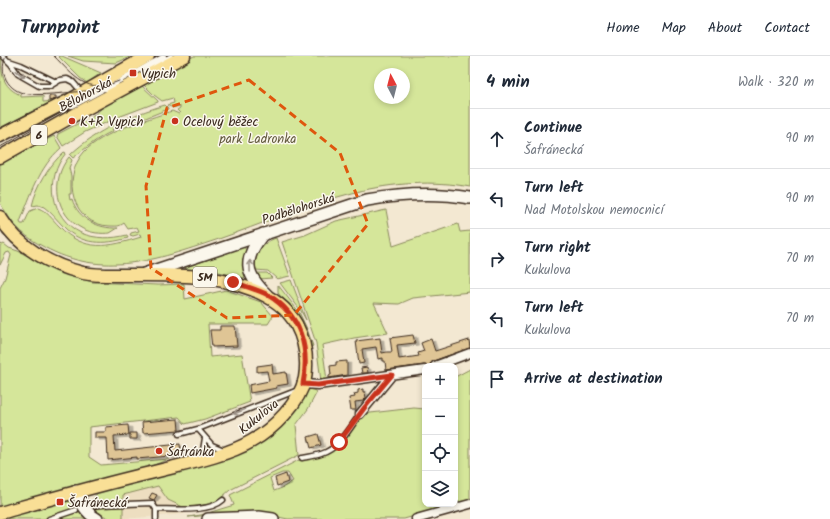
<!DOCTYPE html>
<html lang="en">
<head>
<meta charset="utf-8">
<style>
	body { margin:0; font-family:Kalam,sans-serif; background:#f2f2f3; color:#1f2937 }
	.controls { position:absolute; right:12px; bottom:12px; display:grid; overflow:hidden; border-radius:8px; box-shadow:0 2px 6px #0003 }
	.controls button { width:36px; height:36px; display:grid; place-items:center; padding:0; border:0; border-bottom:1px solid #e0e1e3; background:#fff; color:#1f2937; font:20px sans-serif }
	.compass { position:absolute; left:374px; top:12px; width:36px; height:36px; border-radius:50%; background:#fff; box-shadow:0 2px 6px #0003; rotate:353deg }
	.stop { position:absolute; width:12px; height:12px; margin:-9px; border:3px solid #c8321e; border-radius:50%; background:#fff }
	.stop.end { background:#c8321e; border-color:#fff; box-shadow:0 1px 4px #0008 }
	.list { margin:0; padding:0; list-style:none }
	h2 { display:flex; justify-content:space-between; align-items:center; height:52px; margin:0; padding:0 16px; font-size:17px }
	h2 small { font-size:13px; font-weight:400; color:#747a83 }
	.list li { display:grid; grid-template-columns:26px 1fr auto; gap:12px; align-items:center; box-sizing:border-box; height:60px; padding:0 16px; border-top:1px solid #e0e1e3 }
	.list b { display:block; font-size:15px; white-space:nowrap }
	.list p { margin:0; font-size:13px; white-space:nowrap; color:#747a83 }
	.list em { font-size:13px; font-style:normal; color:#747a83 }
	.icon { flex:none; width:22px; height:22px; fill:none; stroke:currentColor; stroke-width:2; stroke-linecap:round; stroke-linejoin:round }
	.map { position:relative; flex:none; width:470px; height:463px; overflow:hidden }
	header { display:flex; align-items:center; gap:24px; box-sizing:border-box; height:56px; padding:0 20px; background:#fff; border-bottom:1px solid #e0e1e3 }
	header strong { font-size:19px }
	nav { display:flex; gap:22px; margin-inline-start:auto; font-size:14px }
	main { display:flex }
	aside { flex:1; background:#fff }
	.map>svg:first-child { display:block }
	.built { fill:#eddec0 }
	.green { fill:#d5e69a; stroke:#88885c; fill-rule:evenodd }
	.building { fill:#dfc595; stroke:#3b2a1e; filter:url(#shadow) }
	.lines { fill:none; stroke-linecap:round; stroke-linejoin:round }
	.lane-casing { stroke:#3b2a1e; stroke-width:7 }
	.street-casing { stroke:#3b2a1e; stroke-width:11 }
	.secondary-casing { stroke:#3b2a1e; stroke-width:14 }
	.primary-casing { stroke:#3b2a1e; stroke-width:15 }
	.lane { stroke:#fbf7ec; stroke-width:4 }
	.street { stroke:#fbf7ec; stroke-width:8 }
	.secondary { stroke:#fbf7ec; stroke-width:11 }
	.primary { stroke:#f9df96; stroke-width:12 }
	.tram { stroke:#3b2a1e; stroke-width:1 }
	.oneway { stroke:#9b9085 }
	.route { stroke:#c8321e; stroke-width:5 }
	.marked { fill:none; stroke:#df570d; stroke-width:3; stroke-dasharray:8 5; stroke-linejoin:round }
	.poi-dot { fill:#c8321e; stroke:#fbf7ec; stroke-width:1.5 }
	.labels { text-anchor:middle; stroke-width:3; stroke-linejoin:round; paint-order:stroke }
	.shield { fill:#fbf7ec; stroke:#75685c; stroke-width:1 }
	.shield-label { font-size:12px; font-weight:bold; fill:#3b2a1e }
	.poi-label { font-size:13px; fill:#3b2a1e; stroke:#fbf7ec; text-anchor:start }
	.street-label { font-size:13px; fill:#3b2a1e; stroke:#fbf7ec }
	.park-label { font-size:13px; fill:#62593d; stroke:#fbf7ec }
</style>
</head>
<body>
<header>
<strong>Turnpoint</strong>
<nav><a>Home</a><a>Map</a><a>About</a><a>Contact</a></nav>
</header>
<main>
<div class="map">
<svg width="470" height="463" viewBox="0 0 470 463">
	<defs>
		<filter id="shadow"><feDropShadow dx="3.5" dy="2" stdDeviation="0" flood-color="#0004"/></filter>
	</defs>
	<rect width="100%" height="100%" fill="#f3e8d2"/>
	<filter id="ink" filterUnits="userSpaceOnUse"><feTurbulence type="fractalNoise" baseFrequency=".025" numOctaves="2"/><feDisplacementMap in="SourceGraphic" scale="8" xChannelSelector="R" yChannelSelector="G"/><feConvolveMatrix kernelMatrix="1 2 1 2 8 2 1 2 1" color-interpolation-filters="sRGB"/></filter>
	<g filter="url(#ink)">
		<path class="built" d="M158,430L168,444L185,452L184,458L123,463L122,439Z"/>
		<path class="green" d="M58,0H62L101,17L87,27L80,22Z
			M68,0H132L116,7L83,5Z
			M194,0H470V131C434,124 392,127 356,136C308,148 262,168 216,184C156,204 103,223 44,191C27,182 14,171 5,155C3,152 1,149 0,147C0,139 0,117 0,108L28,93L54,80L61,92C39,111 31,139 20,166L21,168H24L30,155L38,152C47,155 53,164 59,170C84,197 109,191 141,181L140,178L133,180L130,179L131,177L139,175L137,171L128,173L124,167C119,171 116,170 110,170C72,169 61,122 84,96C102,76 146,64 172,55L179,58L180,57L177,54L180,52V50L173,52L167,49L174,47L173,42L162,45L154,39L143,28ZM380,18H404V42H380Z
			M0,2L2,3C0,20 5,33 21,39V41L43,40V46L55,45L29,57L0,72Z
			M141,29L158,45V46L121,60L85,76L63,90L57,80L58,78L83,65L85,66C94,61 101,52 109,46C119,39 130,34 141,29Z
			M165,49L168,52V53L118,73L117,72L112,73L113,75C97,82 86,92 73,102L70,99C96,74 131,59 165,49Z
			M64,96L66,97C45,122 50,162 81,177C95,183 112,183 127,179L128,182C104,189 81,189 64,171C57,164 51,156 44,151L38,149L32,150C36,131 50,108 64,96Z
			M69,101L72,104L69,112L71,120V138H69L70,144L72,143C78,163 98,173 118,172L110,177C101,178 91,177 83,173C55,159 50,124 69,101Z
			M386,154L393,190L458,168L460,176L470,175V236L413,242L399,248L374,247L388,277L354,282L322,289L327,324L321,325L316,287L282,186L305,179L336,165Z
			M276,182L290,220L277,223L268,215L256,214C253,199 261,187 276,182Z
			M0,187L2,189L4,188L9,192L18,195L54,213L92,226L158,229L184,228L185,243L226,234L261,246L273,260L268,268H208L210,301L242,298L250,346L205,363L185,368L179,361L89,371V401L101,409L169,403L149,411L0,451V232L5,222L11,199L9,196L6,197L0,209Z
			M244,191L246,194L245,201L246,220L244,222L219,216L185,213L186,211Z
			M257,217H267L272,222L259,223Z
			M291,224L306,264L301,255L280,227Z
			M278,229L299,256L307,273L313,290L311,291C308,276 302,262 291,250C287,246 281,242 278,237Z
			M470,313V444L404,463H288C255,455 222,458 188,461L201,459L234,449L230,439L299,404L321,400L330,397L340,389L362,358L414,352L425,353V448H455V321ZM282,417H288L293,425L282,432L274,435L270,422Z
			M308,333L313,334L317,336L308,353L296,369L299,399L230,434L215,447L185,452L168,444L158,430L123,439V463H110L95,455C91,444 92,444 99,435L248,393L272,379L287,365L299,350Z
			M67,444L74,448L90,463H3L37,452L38,454Z"/>
		<path class="building" d="M49,40H56V43L49,45Z
			M220,270H235L237,290L212,291L210,274H220Z
			M413,279L415,287L397,289L399,303L419,300L418,297L424,295L421,287L431,283L435,295L469,284L470,292L433,305L428,310L424,309L386,314L385,305H383V302L378,303L376,291L362,293L364,307L359,308L356,285L380,282L382,297L387,296H392L390,282Z
			M347,305V319L329,322V319H331L330,310L336,309V306Z
			M272,308L273,318L286,316L288,328L276,330L277,332L250,337L249,329L269,325L267,315L257,316V310Z
			M367,311L368,317H362L361,312Z
			M363,333V336H365L366,342L363,345L355,346L356,354H351L349,342L355,341L354,338L358,337V334Z
			M178,363L179,374L143,377L142,366Z
			M128,369L129,379L114,380L115,395L180,388L181,399L137,403V401L108,404L107,382H95V376H106V371Z
			M130,377H137V383H130Z
			M318,378L321,389L311,392L308,381Z
			M286,418L288,426L277,430L275,422Z
			M152,437L157,439L154,444L149,442Z"/>
		<g class="lines">
			<g class="lane-casing">
				<path id="lane" d="M3,0L11,8L18,18L39,30H50L60,24L67,23L73,26L79,33L82,34
					M9,5L21,9L56,26
					M146,14L171,0
					M107,32L164,0
					M94,34L108,33L117,30
					M65,51L73,50L101,35
					M198,373L212,389L224,394
					M179,378L198,373L298,334
					M197,401L203,394L205,382
					M302,402C308,401 315,400 321,398C339,393 350,372 360,358
					M93,450L101,449L152,447L156,453V463
					M156,453C174,453 209,457 223,444
					M49,463L76,454"/>
			</g>
			<g class="street-casing">
				<path id="street" d="M435,310L470,297
					M303,328L318,329L425,314
					M360,358L392,319
					M416,463L470,448"/>
			</g>
			<g class="secondary-casing">
				<path id="secondary" d="M263,178C243,203 244,217 267,239
					M144,218L367,144C402,138 435,136 470,142
					M76,435C81,447 86,457 97,463
					M208,463L259,461L273,463"/>
			</g>
			<g class="primary-casing">
				<path id="primary" d="M0,80L70,44L148,0
					M0,101L78,57L184,0
					M0,161C18,191 50,209 83,217C99,220 115,219 131,219C172,219 212,218 251,233C270,240 286,250 296,268C305,285 308,303 305,322C300,347 273,373 252,385C225,401 180,409 150,417C99,429 50,443 0,457"/>
			</g>
			<use href="#lane" class="lane"/>
			<use href="#street" class="street"/>
			<use href="#secondary" class="secondary"/>
			<use href="#primary" class="primary"/>
			<path class="tram" d="M6,0C3,7 2,14 5,21C8,29 15,35 23,37C38,41 70,36 86,35
				M54,0C75,21 86,39 119,25
				M0,91L73,50"/>
		</g>
		<defs><path id="oneway-shaft" d="M-6 0H5M1.5-3L5.5 0L1.5 3" fill="none" stroke-width="1.6" stroke-linecap="round" stroke-linejoin="round"/></defs>
		<g class="oneway">
			<use href="#oneway-shaft" transform="translate(20 18) rotate(36)"/>
			<use href="#oneway-shaft" transform="translate(250 210) rotate(-91)"/>
			<use href="#oneway-shaft" transform="translate(239 356) rotate(159)"/>
		</g>
	</g>
	<g class="lines" filter="url(#ink)">
		<path class="route" d="M233,226C244,230 257,233 268,239C301,259 310,292 303,328L318,329L392,319L365,351L339,386"/>
	</g>
	<path class="marked" d="M249,24L340,97L368,168L294,259L227,262L151,212L146,130L167,52Z"/>
	<g class="poi-dot">
		<rect x="129" y="13" width="8" height="8" rx="2"/>
		<circle cx="72" cy="65" r="4"/>
		<circle cx="175" cy="65" r="4"/>
		<circle cx="159" cy="395" r="4"/>
		<rect x="56" y="442" width="8" height="8" rx="2"/>
	</g>
	<g class="labels">
		<g class="shield">
			<rect x="31" y="69" width="16" height="20" rx="3"/>
			<rect x="193" y="211" width="24" height="20" rx="3"/>
		</g>
		<g class="shield-label">
			<text x="39" y="83">6</text>
			<text x="205" y="225">5M</text>
		</g>
		<g class="poi-label">
			<text x="141" y="22">Vypich</text>
			<text x="80" y="70">K+R Vypich</text>
			<text x="183" y="70">Ocelový běžec</text>
			<text x="167" y="400">Šafránka</text>
			<text x="68" y="451">Šafránecká</text>
		</g>
		<g class="street-label">
			<text transform="translate(85 38) rotate(-28)" y="5">Bělohorská</text>
			<text transform="translate(298 152) rotate(-18)" y="5">Podbělohorská</text>
			<text transform="translate(258 360) rotate(-39)" y="5">Kukulova</text>
		</g>
		<g class="park-label">
			<text x="258" y="87">park Ladronka</text>
		</g>
	</g>
</svg>
<div class="controls">
<button>+</button>
<button>−</button>
<button><svg class="icon" aria-label="locate" viewBox="0 0 24 24"><circle cx="12" cy="12" r="6"/><path d="M12 2v4M12 18v4M2 12h4M18 12h4"/></svg></button>
<button><svg class="icon" aria-label="layers" viewBox="0 0 24 24"><path d="M12 4l9 5-9 5-9-5zM3 14l9 5 9-5"/></svg></button>
</div>
<svg class="compass" viewBox="-18 -18 36 36"><path d="M0-13l5 13h-10z" fill="#e53935"/><path d="M0 13l5-13h-10z" fill="#747a83"/></svg>
<div class="stop" style="left:339px;top:386px"></div>
<div class="stop end" style="left:233px;top:226px"></div>
</div>
<aside>
<h2>4 min<small>Walk · 320 m</small></h2>
<ul class="list">
<li><svg class="icon" aria-label="ahead" viewBox="0 0 24 24"><path d="M12 20V5M6 11l6-6 6 6"/></svg><div><b>Continue</b><p>Šafránecká</p></div><em>90 m</em></li>
<li><svg class="icon" aria-label="left" viewBox="0 0 24 24"><path d="M17 20v-9H6M10 6l-5 5 5 5"/></svg><div><b>Turn left</b><p>Nad Motolskou nemocnicí</p></div><em>90 m</em></li>
<li><svg class="icon" aria-label="right" viewBox="0 0 24 24"><path d="M7 20v-9h11M14 6l5 5-5 5"/></svg><div><b>Turn right</b><p>Kukulova</p></div><em>70 m</em></li>
<li><svg class="icon" aria-label="left" viewBox="0 0 24 24"><path d="M17 20v-9H6M10 6l-5 5 5 5"/></svg><div><b>Turn left</b><p>Kukulova</p></div><em>70 m</em></li>
<li><svg class="icon" aria-label="arrive" viewBox="0 0 24 24"><path d="M6 21V4h12l-3 4 3 4H6"/></svg><div><b>Arrive at destination</b></div></li>
</ul>
</aside>
</main>
</body>
</html>
